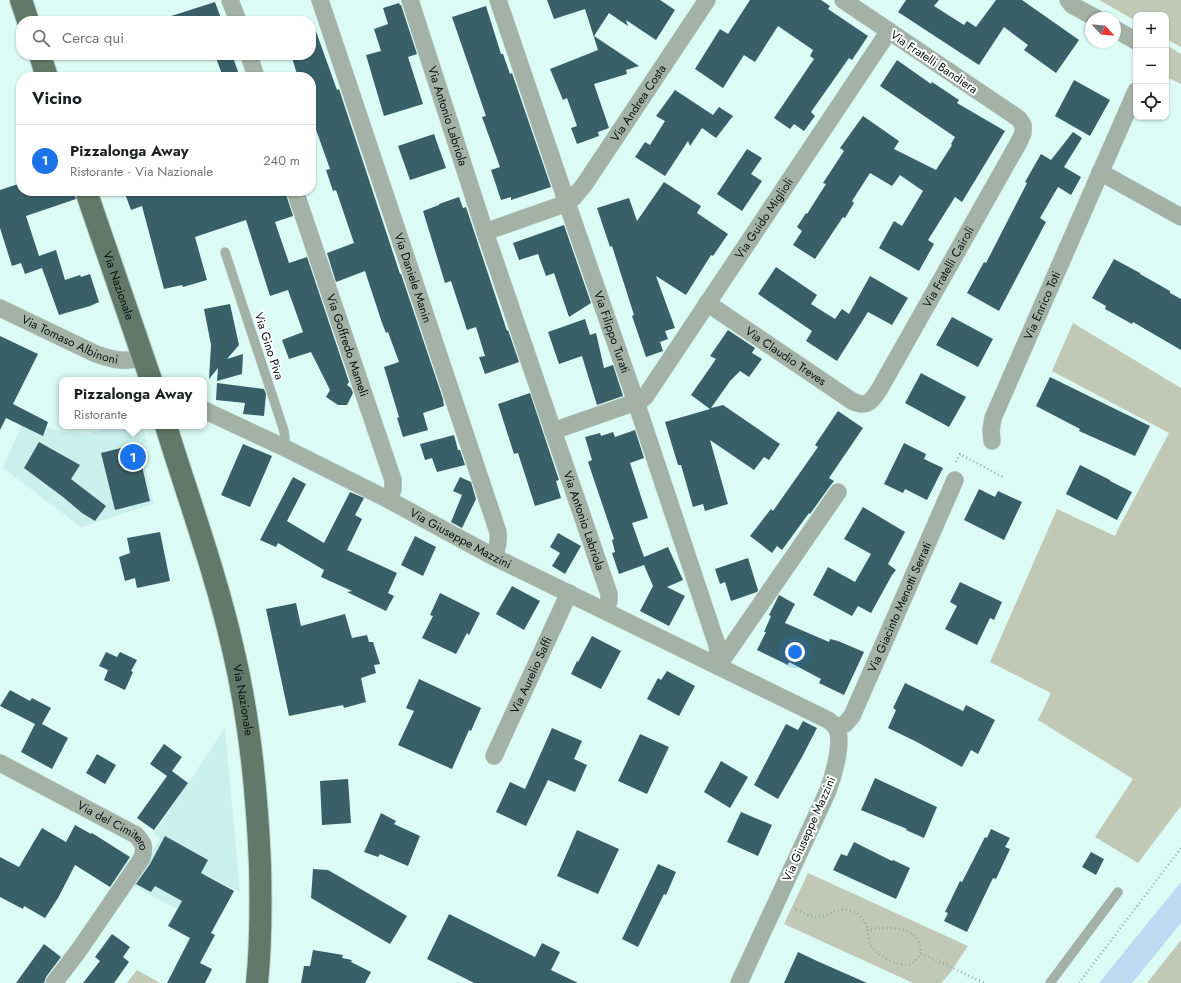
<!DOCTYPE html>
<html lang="it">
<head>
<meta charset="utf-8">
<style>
	body { margin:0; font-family:Jost,sans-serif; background:#f2f2f2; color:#202124 }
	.controls { position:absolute; right:12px; top:12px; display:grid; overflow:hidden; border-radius:8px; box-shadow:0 1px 3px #0004 }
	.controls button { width:36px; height:36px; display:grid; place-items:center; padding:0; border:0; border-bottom:1px solid #e0e0e0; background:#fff; color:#202124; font:20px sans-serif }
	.compass { position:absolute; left:1085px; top:12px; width:36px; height:36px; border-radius:50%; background:#fff; box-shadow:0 1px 3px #0004; rotate:116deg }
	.you { position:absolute; left:795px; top:652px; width:14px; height:14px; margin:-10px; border:3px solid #fff; border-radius:50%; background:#1a73e8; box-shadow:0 0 0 6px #1a73e833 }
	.badge { display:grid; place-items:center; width:26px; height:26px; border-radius:50%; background:#1a73e8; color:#fff; font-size:13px; font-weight:700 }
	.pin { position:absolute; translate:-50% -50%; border:2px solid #fff; box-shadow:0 1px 4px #0006 }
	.popup { position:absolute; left:59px; top:377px; width:148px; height:52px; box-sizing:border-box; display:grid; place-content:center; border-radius:8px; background:#fff; filter:drop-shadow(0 1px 3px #0005); font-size:13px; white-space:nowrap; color:#757577 }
	.popup b { font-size:15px; color:#202124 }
	.popup::after { content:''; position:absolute; left:50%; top:100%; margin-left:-8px; border:8px solid transparent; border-top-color:#fff }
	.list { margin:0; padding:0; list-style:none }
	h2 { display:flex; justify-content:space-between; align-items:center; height:52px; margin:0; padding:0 16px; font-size:17px }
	h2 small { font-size:13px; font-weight:400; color:#757577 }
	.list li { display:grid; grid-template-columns:26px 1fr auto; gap:12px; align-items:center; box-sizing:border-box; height:72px; padding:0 16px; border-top:1px solid #e0e0e0 }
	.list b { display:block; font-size:15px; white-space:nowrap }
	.list p { margin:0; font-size:13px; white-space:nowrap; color:#757577 }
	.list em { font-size:13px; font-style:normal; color:#757577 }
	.icon { flex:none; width:22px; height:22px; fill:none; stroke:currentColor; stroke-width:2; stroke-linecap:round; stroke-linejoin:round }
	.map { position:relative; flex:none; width:1181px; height:983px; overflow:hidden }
	.search { position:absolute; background:#fff; box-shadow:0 1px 3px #0004; left:16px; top:16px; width:300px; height:44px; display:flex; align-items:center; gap:10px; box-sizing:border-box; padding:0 14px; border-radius:16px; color:#757577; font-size:15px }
	.panel { position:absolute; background:#fff; box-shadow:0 1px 3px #0004; left:16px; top:72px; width:300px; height:124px; border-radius:16px }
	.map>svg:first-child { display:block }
	.built { fill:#c9f0ea }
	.green { fill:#c1c9b6 }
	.water { fill:#bcdbf2 }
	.building { fill:#396068 }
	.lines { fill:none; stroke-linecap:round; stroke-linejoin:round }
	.service-casing { stroke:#bad6d0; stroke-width:10 }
	.minor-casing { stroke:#bad6d0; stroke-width:18 }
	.primary-casing { stroke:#bad6d0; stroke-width:24 }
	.path { stroke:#92aba6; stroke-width:2.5; stroke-dasharray:1 3; stroke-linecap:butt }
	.service { stroke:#a3b1a7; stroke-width:9 }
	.minor { stroke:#a3b1a7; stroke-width:17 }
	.primary { stroke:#617968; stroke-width:22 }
	.labels { text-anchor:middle; stroke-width:4; stroke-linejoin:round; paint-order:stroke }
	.street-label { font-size:12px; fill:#071210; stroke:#fff }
</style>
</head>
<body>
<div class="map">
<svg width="1181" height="983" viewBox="0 0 1181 983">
	<rect width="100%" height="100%" fill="#dcfbf5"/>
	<path class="built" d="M24,420L62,432L88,434L111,426H142L147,443L140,446L154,504L81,527L3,468Z
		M225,728L240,892L205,874L183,912L132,885L160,838L154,834Z"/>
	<path class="green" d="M1099,0H1181V47L1166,39V15H1136V21Z
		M1166,45L1181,54V84L1166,77Z
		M1073,323L1181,388V806L1138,863L1095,837L1133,779L1038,720L1051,693L990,662L1057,509L1115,536L1117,531L1169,433L1052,371Z
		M808,873L968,946L950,973L941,983H913L784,924Z
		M1181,940V983H1147Z
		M137,970L160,983H127Z"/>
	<path class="water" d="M1181,882V923L1132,983H1099Z"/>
	<path class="building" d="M547,0H660L675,10L656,40L626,20L628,26L609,13L594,36L639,66L626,70L627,74L594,84L609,128L598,132L599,136L577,144L571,128L577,126L567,98L563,100L550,69L598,50L585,9L554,19Z
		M750,0H821L830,6L828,9L868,36L852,60L849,58L811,112L815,116L804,131L794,124L790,129L774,118L814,59L810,56L813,50L778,26L755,62L744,55L723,88L695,69L720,29L728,34Z
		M906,0H939L934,6L964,25L967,21L976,27L996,0H1022L1079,40L1056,73L1024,50L1028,45L1004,27L979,65L898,12Z
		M215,2L222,21H165V18Z
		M399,3L400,5H401L417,54L408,57L423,104L384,116L366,55L381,51L374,29L388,24L383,8Z
		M486,6L501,54H503L510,74L512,73L551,187L511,200V197L501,200L491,170L500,167L482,117L486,116L452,17Z
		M313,23L337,90L339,89L400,274H401L443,399L444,406L423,413L428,430L403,437L397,418L399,417L384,367L399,362L388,332L386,333L382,323L365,271L336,282L327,253L354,243L336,190L333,191L326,170L330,169L314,124L311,125V77H298L291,55H311V24Z
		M215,55H232L240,77H223Z
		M897,60L931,84L932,82L959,100L957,103L1005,131L962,202L955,197L928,240L934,244L919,271L879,248L894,221L902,226L923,191L900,175L892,186L870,173L852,201L854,203L845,218L843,217L815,259L793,245L802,231L797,227L806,213L807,214L826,184L823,183L844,151L840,148L863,116L899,141L894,149L936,170L952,145L951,144L955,137L880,86Z
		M1074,80L1110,100L1090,136L1055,116Z
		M675,90L713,115L719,107L733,116L716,138L702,128L690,146L688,141L665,176L635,157L645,142L650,145L665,121L656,116Z
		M1073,132L1082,138L1064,167L1081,177L1071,195L1058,187L1040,218L1046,222L999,311L967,293L984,262L986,263L1027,183L1025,182L1041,154L1051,160Z
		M434,134L446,168L410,180L398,146Z
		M747,149L762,158L751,174L762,181L742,211L717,194Z
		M664,182L701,206L697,213L728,234L713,256L711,255L686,295L656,276L675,328L665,331L668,339L660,342L663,351L646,357L632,316L634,315L612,246L610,247L597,208L629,198L637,221Z
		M21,183V191H74L76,199L26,216L39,256L56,250L65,280L80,275L81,277L90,274L99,302L90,306L59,315L42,268L25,274L21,263L12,266L0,228V190Z
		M124,191H285L293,216L275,222L289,263L307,257L349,382L347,385L351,388L353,393L347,405H338L326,397L330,390L311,352L289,359L282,340L303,332L288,290L270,296L246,220L195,237L207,280L183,287L182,285L164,289L142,206L131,210Z
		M459,197L463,208L466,207L507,331L508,330L519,362L485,374L479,357L485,356L476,327L467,330L451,281L445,283L423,211L439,205V204Z
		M564,225L591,303L569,317L554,273L546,276L538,254L519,260L513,243Z
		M1114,259L1140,273V274L1170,291V293L1181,299V350L1133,322L1132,324L1105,309L1106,306L1092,298Z
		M776,267L817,295L811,304L835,319L842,309L849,314L870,276L908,298L892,325L868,312L837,361L806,341L812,331L758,294Z
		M230,304L239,345L227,359L243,354L242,374L217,381L218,368L209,379L211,345L204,309Z
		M952,317L993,339L978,367L936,345Z
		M585,319L590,335L596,333L604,368L613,365L623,396L597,405L582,356L559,364L548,332Z
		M728,330L755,348L752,353L762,359L749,377L740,371L730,381L711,408L723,405L780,444L769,460L764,457L754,470L710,440L728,504L705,511L703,504L693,507L681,465H678L665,422L710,409L691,395L716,359L710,356Z
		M0,336L38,354L13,404L48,422L43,436L6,418L0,430Z
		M921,373L966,397L949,427L905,403Z
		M1050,377L1150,426L1135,456L1079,431L1080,429L1036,406Z
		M217,383L264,389L266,394L264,416L243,414L245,403L216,400Z
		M530,393L559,480L556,481L561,498L535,506L518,453L514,454L498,404Z
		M838,411L863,428L829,478L834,481L830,486L810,514L809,513L782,550L777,546L772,553L750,536L771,509L773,511L818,447L815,445Z
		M635,430L644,458L630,463L648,518L632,523L644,557L668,547L683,580L667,587L685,596L669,626L640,611L653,586L644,565L619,574L612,553L615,552L612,540L614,539L588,462L592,460L585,437L600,433L601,436L613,432L615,437Z
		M454,435L458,450H460L465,465L437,472L432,458L425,460L420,444Z
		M39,442L80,465L71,479L106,506L95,521L82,513L63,497L24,468Z
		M904,443L926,454L924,459L943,468L927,500L905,489L903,493L884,484Z
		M137,444L150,501L115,510L101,453Z
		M243,444L272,456L250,507L221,495Z
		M1080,465L1110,480V481L1132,492L1117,520L1066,494Z
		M293,477L306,484L287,521L324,543L350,492L364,498L355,515L362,519L347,550L397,573L388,593L394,596L386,611L347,592L352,591L321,577L324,570L278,543L276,547L260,540Z
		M460,477L471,482L476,499L462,528L451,522L462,495L453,491Z
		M979,489L995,497L998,491L1022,502L1004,540L964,520Z
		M863,507L905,532L888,564L896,570L892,575L871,613L858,606L852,616L813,595L828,567L855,582L871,554L844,539Z
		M160,532L170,581L137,588L135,578L125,581L119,557L130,553L127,538Z
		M558,533L581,546L565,574L552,566L560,553L550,547Z
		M415,536L436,547L423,576L401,565Z
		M748,558L758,590L757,592L731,601L725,582L720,584L715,569Z
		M960,582L1002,602L994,620L990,618L977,645L945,629L957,606L950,602Z
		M512,586L540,601L524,630L496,614Z
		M440,593L480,613L469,635L467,633L456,654L422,638L433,616L430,615Z
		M779,595L795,604L785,623L829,642L830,639L838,641L864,652L844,695L819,683L821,679L789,662L788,665L757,650L766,632H764L771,616L769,615Z
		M296,603L301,626L345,614L352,638L367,635L369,642H373L380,664L374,665L376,673L361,678L366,702L344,708L343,705L289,716L266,609Z
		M592,636L621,651L601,689L571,674L577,661L578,662Z
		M106,652L117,657L120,652L137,660L131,671L133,672L125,690L104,680L108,670L99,666Z
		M667,671L695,686L679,716L647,699L658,678L661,680Z
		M419,679L481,708L471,731L469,730L452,769L398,745L414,711L406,708Z
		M905,683L963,711L966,705L995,720L978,754L971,750L962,767L917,742L888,728L896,710L893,708Z
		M10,690L30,701L32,698L51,708L42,724L68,738L52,769L21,752L35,724L0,706Z
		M803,721L817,728L802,757L778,799L754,785L786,724L798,730Z
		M552,728L582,741L574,759L587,765L575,792L548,780L526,826L496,812L510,782L525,789Z
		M640,734L669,747L647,794L618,781Z
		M164,744L182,757L172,771L188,783L154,830L137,818L167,776L150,764Z
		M97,754L116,765L105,784L86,773Z
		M721,761L748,777L730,808L704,792Z
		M875,778L937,807L924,838L906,830L907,829L861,810Z
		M348,779L351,823L322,825L320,781Z
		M741,812L772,825L758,856L727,842Z
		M381,813L396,821L394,824L420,836L408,866L380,854L378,857L364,852Z
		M75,825L91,834L92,833L130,857L110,887L75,865L58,898L45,918L24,906L23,909L0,897V857L19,867L42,828L66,842Z
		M991,829L1010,838L1005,847L1010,849L996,879L993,878L967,932L944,921L948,913L945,912L960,881L962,882L985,837L987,838Z
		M577,830L619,849L598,894L557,876Z
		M165,836L208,860L201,873L234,891L211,933L215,935L200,963L212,969L205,983H167L190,938L168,926L182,901L155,886L151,892L136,884L150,864Z
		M854,842L892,861L893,860L910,868L896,899L833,870L841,854L847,856Z
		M1091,852L1104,859L1096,875L1082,867Z
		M658,864L676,872L666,895L664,894L638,947L622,939Z
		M313,869L328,870L407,916L390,944L311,898Z
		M449,914L535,957L542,943L560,952L551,970L578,983H474L427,959Z
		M112,934L130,947L123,957L129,962L114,983H83L100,961L95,957Z
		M44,944L61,957L46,977L44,983H16Z
		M313,950L343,955L342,958L352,960L351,962L371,972L365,983H301L304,966H310Z
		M798,952L817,961L867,983H784Z"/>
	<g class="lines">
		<g class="service-casing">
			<path id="service" d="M225,252L284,431L285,439L283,447
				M1050,983L1118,892"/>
		</g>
		<g class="minor-casing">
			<g id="minor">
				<path d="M230,0L238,21"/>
				<path id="s1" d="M320,0L498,532C499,542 497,548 494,557"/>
				<path id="s2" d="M410,0L485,232L609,594V600L606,611"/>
				<path id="s3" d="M498,0L567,203L636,402L717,645L718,654V666"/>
				<path d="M1068,0L1072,5L1096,18"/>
				<path d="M1115,29L1136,41"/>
				<path d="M249,55L256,77"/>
				<path d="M1100,172L1181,217"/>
				<path id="s4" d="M295,191L393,480V489L389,500"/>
				<path id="s5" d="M485,232L567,203L574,197L584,185L707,0"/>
				<path id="s6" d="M707,303L852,401C867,408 871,402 879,390L1019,142L1023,133V125L1019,119L1012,114L843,0"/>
				<path id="s7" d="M0,308L96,354C113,360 126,363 143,357"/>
				<path id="s8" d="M204,410L283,447L389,500L494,557L828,720C832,723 835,725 837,729C843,744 833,778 827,793L739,983"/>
				<path id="s9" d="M553,431L636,402L641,400L645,397L889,31"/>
				<path id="s10" d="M992,441L991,430L993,418L1136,91"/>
				<path d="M718,666L838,492"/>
				<path id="s11" d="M837,727L845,724L852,716L955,480"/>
				<path id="s12" d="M494,756L569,593"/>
				<path id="s13" d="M0,763L136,835C144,844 145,846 142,858L79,950L54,983"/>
			</g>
		</g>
		<g class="primary-casing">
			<g id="primary">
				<path d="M21,0L28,21"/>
				<path d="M40,55L47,77"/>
				<path id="s14" d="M86,191L151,380"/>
				<path id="s15" d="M166,426C189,500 216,574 233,649C250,720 257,792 260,865C261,904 261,944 257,983"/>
			</g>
		</g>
		<path class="path" d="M956,462L960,454L1003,477
			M795,908L794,909C802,912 810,917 819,917C826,916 833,911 840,910C853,907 865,918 868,930
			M921,953C918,957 915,962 910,964C901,968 878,956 873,948C868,943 868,936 868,930C888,926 920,925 921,953L984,983
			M1079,983L1181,848"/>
		<use href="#service" class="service"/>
		<use href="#minor" class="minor"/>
		<use href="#primary" class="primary"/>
	</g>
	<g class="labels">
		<g class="street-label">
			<text transform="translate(934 62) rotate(34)" y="4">Via Fratelli Bandiera</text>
			<text dy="4" stroke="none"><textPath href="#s5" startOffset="210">Via Andrea Costa</textPath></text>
			<text dy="4" stroke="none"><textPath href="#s2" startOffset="122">Via Antonio Labriola</textPath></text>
			<text dy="4" stroke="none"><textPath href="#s9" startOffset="313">Via Guido Miglioli</textPath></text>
			<text dy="4" stroke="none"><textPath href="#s6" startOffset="350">Via Fratelli Cairoli</textPath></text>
			<text dy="4" stroke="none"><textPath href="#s1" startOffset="293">Via Daniele Manin</textPath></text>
			<text dy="4" stroke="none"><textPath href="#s14" startOffset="100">Via Nazionale</textPath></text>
			<text dy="4" stroke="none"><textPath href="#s10" startOffset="146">Via Enrico Toti</textPath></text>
			<text dy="4" stroke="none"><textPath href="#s3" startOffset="351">Via Filippo Turati</textPath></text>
			<text dy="4" stroke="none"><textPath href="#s7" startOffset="77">Via Tomaso Albinoni</textPath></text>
			<text dy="4" stroke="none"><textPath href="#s4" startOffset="163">Via Goffredo Mameli</textPath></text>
			<text transform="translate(269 346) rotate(72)" y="4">Via Gino Piva</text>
			<text dy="4" stroke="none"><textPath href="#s6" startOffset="95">Via Claudio Treves</textPath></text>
			<text dy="4" stroke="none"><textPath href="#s2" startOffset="549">Via Antonio Labriola</textPath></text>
			<text dy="4" stroke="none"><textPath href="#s8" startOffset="287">Via Giuseppe Mazzini</textPath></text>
			<text dy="4" stroke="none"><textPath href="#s11" startOffset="138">Via Giacinto Menotti Serrati</textPath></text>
			<text dy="4" stroke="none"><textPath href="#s12" startOffset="89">Via Aurelio Saffi</textPath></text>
			<text dy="4" stroke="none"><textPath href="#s15" startOffset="285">Via Nazionale</textPath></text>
			<text dy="4" stroke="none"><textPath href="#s13" startOffset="130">Via del Cimitero</textPath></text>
			<text transform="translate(809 829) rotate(-66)" y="4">Via Giuseppe Mazzini</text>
		</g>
	</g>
</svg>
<div class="controls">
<button>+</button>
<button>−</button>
<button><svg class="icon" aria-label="locate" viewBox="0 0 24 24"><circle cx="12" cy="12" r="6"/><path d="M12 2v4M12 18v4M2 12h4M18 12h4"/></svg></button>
</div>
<svg class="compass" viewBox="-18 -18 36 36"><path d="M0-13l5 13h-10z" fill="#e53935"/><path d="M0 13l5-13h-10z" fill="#757577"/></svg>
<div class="you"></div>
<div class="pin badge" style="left:133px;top:457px">1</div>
<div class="popup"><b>Pizzalonga Away</b>Ristorante</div>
<div class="search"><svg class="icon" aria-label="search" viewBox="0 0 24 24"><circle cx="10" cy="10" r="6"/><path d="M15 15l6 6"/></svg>Cerca qui</div>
<section class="panel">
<h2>Vicino<small></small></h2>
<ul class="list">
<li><span class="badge">1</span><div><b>Pizzalonga Away</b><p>Ristorante · Via Nazionale</p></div><em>240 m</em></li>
</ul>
</section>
</div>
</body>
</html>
